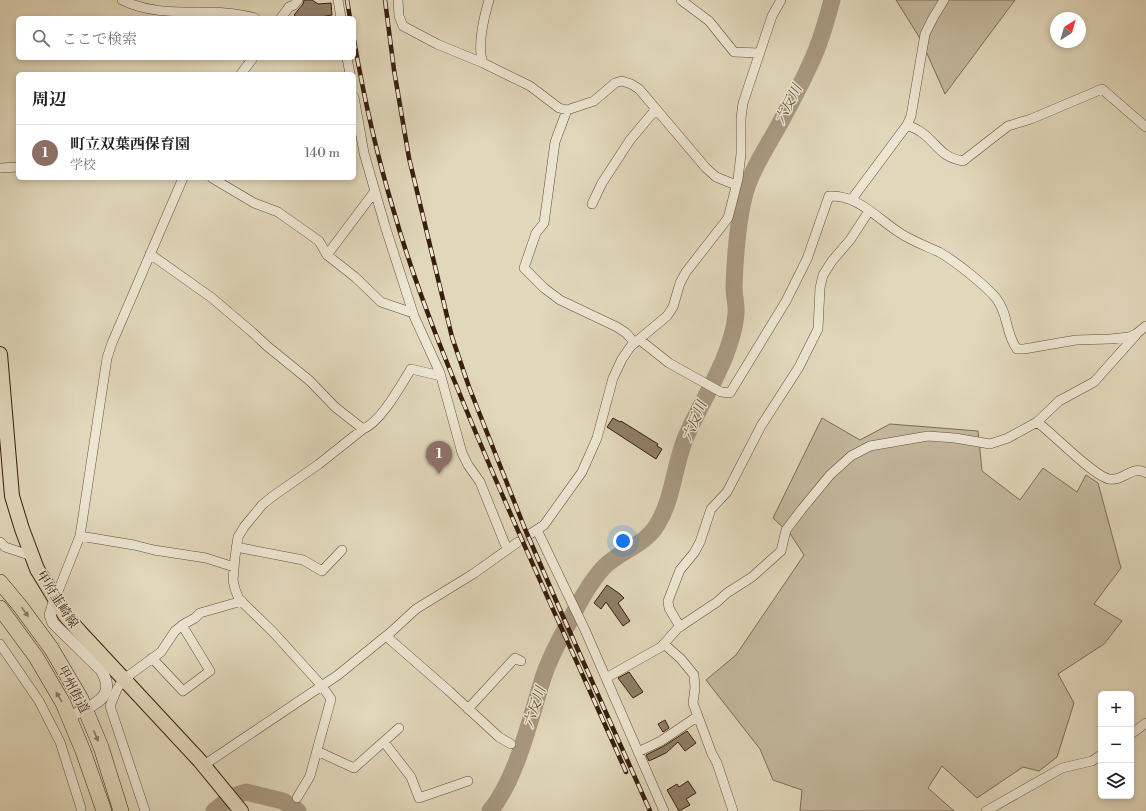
<!DOCTYPE html>
<html lang="ja">
<head>
<meta charset="utf-8">
<style>
	body { margin:0; font-family:"Libre Bodoni","Noto Serif JP",serif; background:#f2f2f2; color:#202124 }
	.controls { position:absolute; right:12px; bottom:12px; display:grid; overflow:hidden; border-radius:6px; box-shadow:0 2px 6px #0003 }
	.controls button { width:36px; height:36px; display:grid; place-items:center; padding:0; border:0; border-bottom:1px solid #e0e0e0; background:#fff; color:#202124; font:20px sans-serif }
	.compass { position:absolute; left:1050px; top:12px; width:36px; height:36px; border-radius:50%; background:#fff; box-shadow:0 2px 6px #0003; rotate:37deg }
	.you { position:absolute; left:623px; top:541px; width:14px; height:14px; margin:-10px; border:3px solid #fff; border-radius:50%; background:#1a73e8; box-shadow:0 0 0 6px #1a73e833 }
	.badge { display:grid; place-items:center; width:26px; height:26px; border-radius:50%; background:#8f2418; color:#fff; font-size:13px; font-weight:700 }
	.pin { position:absolute; translate:-50% -33px; filter:drop-shadow(0 1px 2px #0008) }
	.pin::after { content:''; position:absolute; top:21px; width:14px; height:12px; background:inherit; clip-path:polygon(0 0,100% 0,50% 100%) }
	.list { margin:0; padding:0; list-style:none }
	h2 { display:flex; justify-content:space-between; align-items:center; height:52px; margin:0; padding:0 16px; font-size:17px }
	h2 small { font-size:13px; font-weight:400; color:#757577 }
	.list li { display:grid; grid-template-columns:26px 1fr auto; gap:12px; align-items:center; box-sizing:border-box; height:56px; padding:0 16px; border-top:1px solid #e0e0e0 }
	.list b { display:block; font-size:15px; white-space:nowrap }
	.list p { margin:0; font-size:13px; white-space:nowrap; color:#757577 }
	.list em { font-size:13px; font-style:normal; color:#757577 }
	.icon { flex:none; width:22px; height:22px; fill:none; stroke:currentColor; stroke-width:2; stroke-linecap:round; stroke-linejoin:round }
	.map { position:relative; flex:none; width:1146px; height:811px; overflow:hidden }
	.search { position:absolute; background:#fff; box-shadow:0 2px 6px #0003; left:16px; top:16px; width:340px; height:44px; display:flex; align-items:center; gap:10px; box-sizing:border-box; padding:0 14px; border-radius:6px; color:#757577; font-size:15px }
	.panel { position:absolute; background:#fff; box-shadow:0 2px 6px #0003; left:16px; top:72px; width:340px; height:108px; border-radius:6px }
	.map>svg:first-child { display:block }
	.green { fill:#c4b89d; stroke:#7e6b56 }
	.lines { fill:none; stroke-linecap:round; stroke-linejoin:round }
	.river { stroke:#a89880; stroke-width:17 }
	.building { fill:#907e67; stroke:#391e0e }
	.minor-tunnel { stroke:#bfb298; stroke-width:9; stroke-dasharray:9 4.5; stroke-linecap:butt }
	.minor-casing { stroke:#634c39; stroke-width:10 }
	.tertiary-casing { stroke:#634c39; stroke-width:12 }
	.primary-casing { stroke:#391e0e; stroke-width:16 }
	.trunk-casing { stroke:#391e0e; stroke-width:16 }
	.minor { stroke:#ece5d2; stroke-width:9 }
	.tertiary { stroke:#ece5d2; stroke-width:11 }
	.primary { stroke:#e1d7ba; stroke-width:14 }
	.trunk { stroke:#e1d7ba; stroke-width:15 }
	.rail-casing { stroke:#391e0e; stroke-width:4.5 }
	.rail { stroke:#ece5d2; stroke-width:3; stroke-dasharray:9; stroke-linecap:butt }
	.oneway { fill:#8d7a64 }
	.labels { text-anchor:middle; stroke-width:3; stroke-linejoin:round; paint-order:stroke }
	.street-label { font-size:13px; fill:#391e0e; stroke:#ece5d2 }
	.water-label { font-size:14px; font-style:italic; fill:#604936; stroke:#ece5d2 }
</style>
</head>
<body>
<div class="map">
<svg width="1146" height="811" viewBox="0 0 1146 811">
	<rect width="100%" height="100%" fill="#e1d7ba"/>
	<filter id="stains"><feTurbulence type="fractalNoise" baseFrequency=".005" numOctaves="4"/><feColorMatrix values="0 0 0 0 .2 0 0 0 0 .09 0 0 0 0 .02 0 0 0 .5 -.17"/></filter>
	<radialGradient id="worn" r=".72"><stop offset=".6" stop-color="#630" stop-opacity="0"/><stop offset="1" stop-color="#630" stop-opacity=".3"/></radialGradient>
	<path class="green" d="M896,0H1015L945,94L921,40Z
		M822,418L860,440L890,424L978,431L982,471L1020,500L1043,468L1077,492L1086,475L1098,483L1121,568L1094,604L1122,621L1104,644L1058,674L1074,703L1057,757L1039,771L1023,767L977,798L942,766L928,788L954,811H800L802,790L773,780L760,749L706,680L736,655L804,555L791,535L773,518Z"/>
	<g class="lines">
		<path class="river" d="M214,811L233,796L246,792L283,801L298,811
			M490,811C517,778 530,719 543,678C549,659 559,641 568,624C578,605 589,583 604,567C620,551 645,545 657,525C673,499 674,467 685,439C701,400 732,358 736,314C737,306 734,296 734,287C735,256 737,224 745,193C752,169 767,147 779,125C793,99 809,71 819,43C824,29 828,15 832,0"/>
	</g>
	<path class="building" d="M304,0H312L318,4L331,3L332,15L314,18H298L294,15L303,4Z
		M613,418L620,422L621,421L658,444L657,446L662,449L656,459L607,427Z
		M607,585L620,594L624,598L618,603L630,621L623,626L606,602L601,609L594,603Z
		M629,672L643,692L633,698L618,678Z
		M665,720L669,728L663,732L658,724Z
		M687,731L696,743L685,751L678,742L666,753L649,761L646,755L664,746Z
		M688,781L696,793L686,799L690,805L679,811L667,790L677,784L679,787Z"/>
	<g class="lines">
		<path class="minor-tunnel" d="M518,542L530,534"/>
		<g class="minor-casing">
			<path id="minor" d="M122,0C164,21 211,5 255,18
				M338,0L341,18
				M398,0L399,16L403,26L437,44L483,63
				M489,0C484,17 477,47 483,63L530,86L559,108L567,110L594,101L615,83L622,81L631,84L639,89L706,168L716,177L736,185
				M681,0L709,21L734,52L759,53
				M281,18L289,7L294,5L298,0
				M347,58L350,74
				M241,74L253,58
				M354,97L364,153L385,226L414,316L440,373L462,453L468,465L480,482L507,549
				M567,110L555,142L544,223L536,233L524,268L544,288L560,300L617,327L626,333L635,343
				M907,125C911,127 917,129 921,132C938,144 940,157 963,161L1008,126L1031,119L1102,89L1146,127
				M0,168L18,167
				M212,178L254,203L278,212L319,241L327,255L355,277L381,302L413,313
				M852,199L907,125L911,116L925,34L933,18L944,0
				M592,204L602,183L630,140L656,109
				M150,254L212,298L252,332L267,346L310,381L335,407L363,429
				M327,255L375,191
				M640,340L669,363L721,392L730,393L786,301L807,259L829,196C857,194 878,219 900,233C912,241 926,246 939,252C955,261 984,284 996,298C1009,315 1005,333 1017,349H1024L1076,340L1110,339L1129,337L1136,334L1146,326
				M1037,422L1042,426C1056,437 1094,476 1109,479C1123,482 1133,464 1146,473
				M537,530L585,630L664,811
				M530,534L544,525L582,472L597,438L613,378L622,359L631,346L667,316L673,307L680,283L686,272L728,218L738,179L741,154V118L743,103L772,16L781,0
				M80,536L134,545L154,550L206,558L234,567
				M0,542L5,547L32,556
				M236,547L303,560L322,571L342,550
				M55,599L80,536L107,358L112,343L183,178
				M680,627L669,608L668,601L680,570L694,553L700,542L711,509L727,492L761,426L799,367L818,329L820,288L823,275L832,261L850,240L869,211
				M386,636L449,691L499,737L511,744
				M0,644L39,701L60,742L81,808V811
				M664,644L681,659L694,675L695,688L693,703L712,754L717,763L733,811
				M152,658L183,691L210,671L182,625
				M606,678L661,647L678,628L717,602L727,593L752,577L781,551L786,530L802,509L830,475L851,456L870,446L928,436L955,438L990,444L1008,438L1037,422L1059,401L1094,382L1136,335
				M468,709L515,658L521,661
				M1131,734L1146,723
				M384,742L411,777L419,798L468,781
				M317,751L354,768L399,728
				M638,752L661,741L698,716
				M204,765L338,675L391,632L416,609L473,574L518,542
				M297,798L310,776L331,699L322,686L273,632L239,599L235,589L233,580L235,557L238,537L244,527L262,505L273,496L319,464L363,429C381,422 401,385 411,369L441,376
				M145,811L110,706L117,689L124,679L161,652L175,631L184,624L195,618L200,613L242,601
				M986,811L1062,768L1092,761L1101,755"/>
		</g>
		<g class="tertiary-casing">
			<path id="tertiary" d="M55,599L50,615L53,623L101,670C119,699 90,706 69,717"/>
		</g>
		<g class="primary-casing">
			<path id="primary" d="M0,354L12,496L22,529L37,569L65,615L80,632L200,761L241,811"/>
		</g>
		<g class="trunk-casing">
			<path id="trunk" d="M0,582L20,606L51,648L81,699L101,747L121,811
				M0,608L36,657L63,703L83,751L104,811"/>
		</g>
		<use href="#minor" class="minor"/>
		<use href="#tertiary" class="tertiary"/>
		<use href="#primary" class="primary"/>
		<use href="#trunk" class="trunk"/>
		<g class="rail-casing">
			<path id="rail" d="M347,0L350,18
				M385,0L394,70L409,158L452,337L469,387L525,529L561,612L650,811
				M354,40C364,98 377,156 394,212C417,292 449,369 481,445C527,555 578,663 626,772"/>
		</g>
		<use href="#rail" class="rail"/>
	</g>
	<defs><path id="oneway-solid" d="M-6-.8H1V-3.2L6.5 0L1 3.2V.8H-6Z"/></defs>
	<g class="oneway">
		<use href="#oneway-solid" transform="translate(25 612) rotate(54)"/>
		<use href="#oneway-solid" transform="translate(59 697) rotate(-121)"/>
		<use href="#oneway-solid" transform="translate(96 736) rotate(67)"/>
	</g>
	<g class="labels">
		<g class="street-label">
			<text transform="translate(58 599) rotate(57)" y="5">甲府韮崎線</text>
			<text transform="translate(74 689) rotate(62)" y="5">甲州街道</text>
		</g>
		<g class="water-label">
			<text transform="translate(788 104) rotate(-63)" y="5">六反川</text>
			<text transform="translate(694 421) rotate(-67)" y="5">六反川</text>
			<text transform="translate(534 707) rotate(-71)" y="5">六反川</text>
		</g>
	</g>
	<rect width="100%" height="100%" filter="url(#stains)"/>
	<rect width="100%" height="100%" fill="url(#worn)"/>
</svg>
<div class="controls">
<button>+</button>
<button>−</button>
<button><svg class="icon" aria-label="layers" viewBox="0 0 24 24"><path d="M12 4l9 5-9 5-9-5zM3 14l9 5 9-5"/></svg></button>
</div>
<svg class="compass" viewBox="-18 -18 36 36"><path d="M0-13l5 13h-10z" fill="#e53935"/><path d="M0 13l5-13h-10z" fill="#757577"/></svg>
<div class="you"></div>
<div class="pin badge" style="left:439px;top:474px;background:#8d6e63">1</div>
<div class="search"><svg class="icon" aria-label="search" viewBox="0 0 24 24"><circle cx="10" cy="10" r="6"/><path d="M15 15l6 6"/></svg>ここで検索</div>
<section class="panel">
<h2>周辺<small></small></h2>
<ul class="list">
<li><span class="badge" style="background:#8d6e63">1</span><div><b>町立双葉西保育園</b><p>学校</p></div><em>140 m</em></li>
</ul>
</section>
</div>
</body>
</html>
